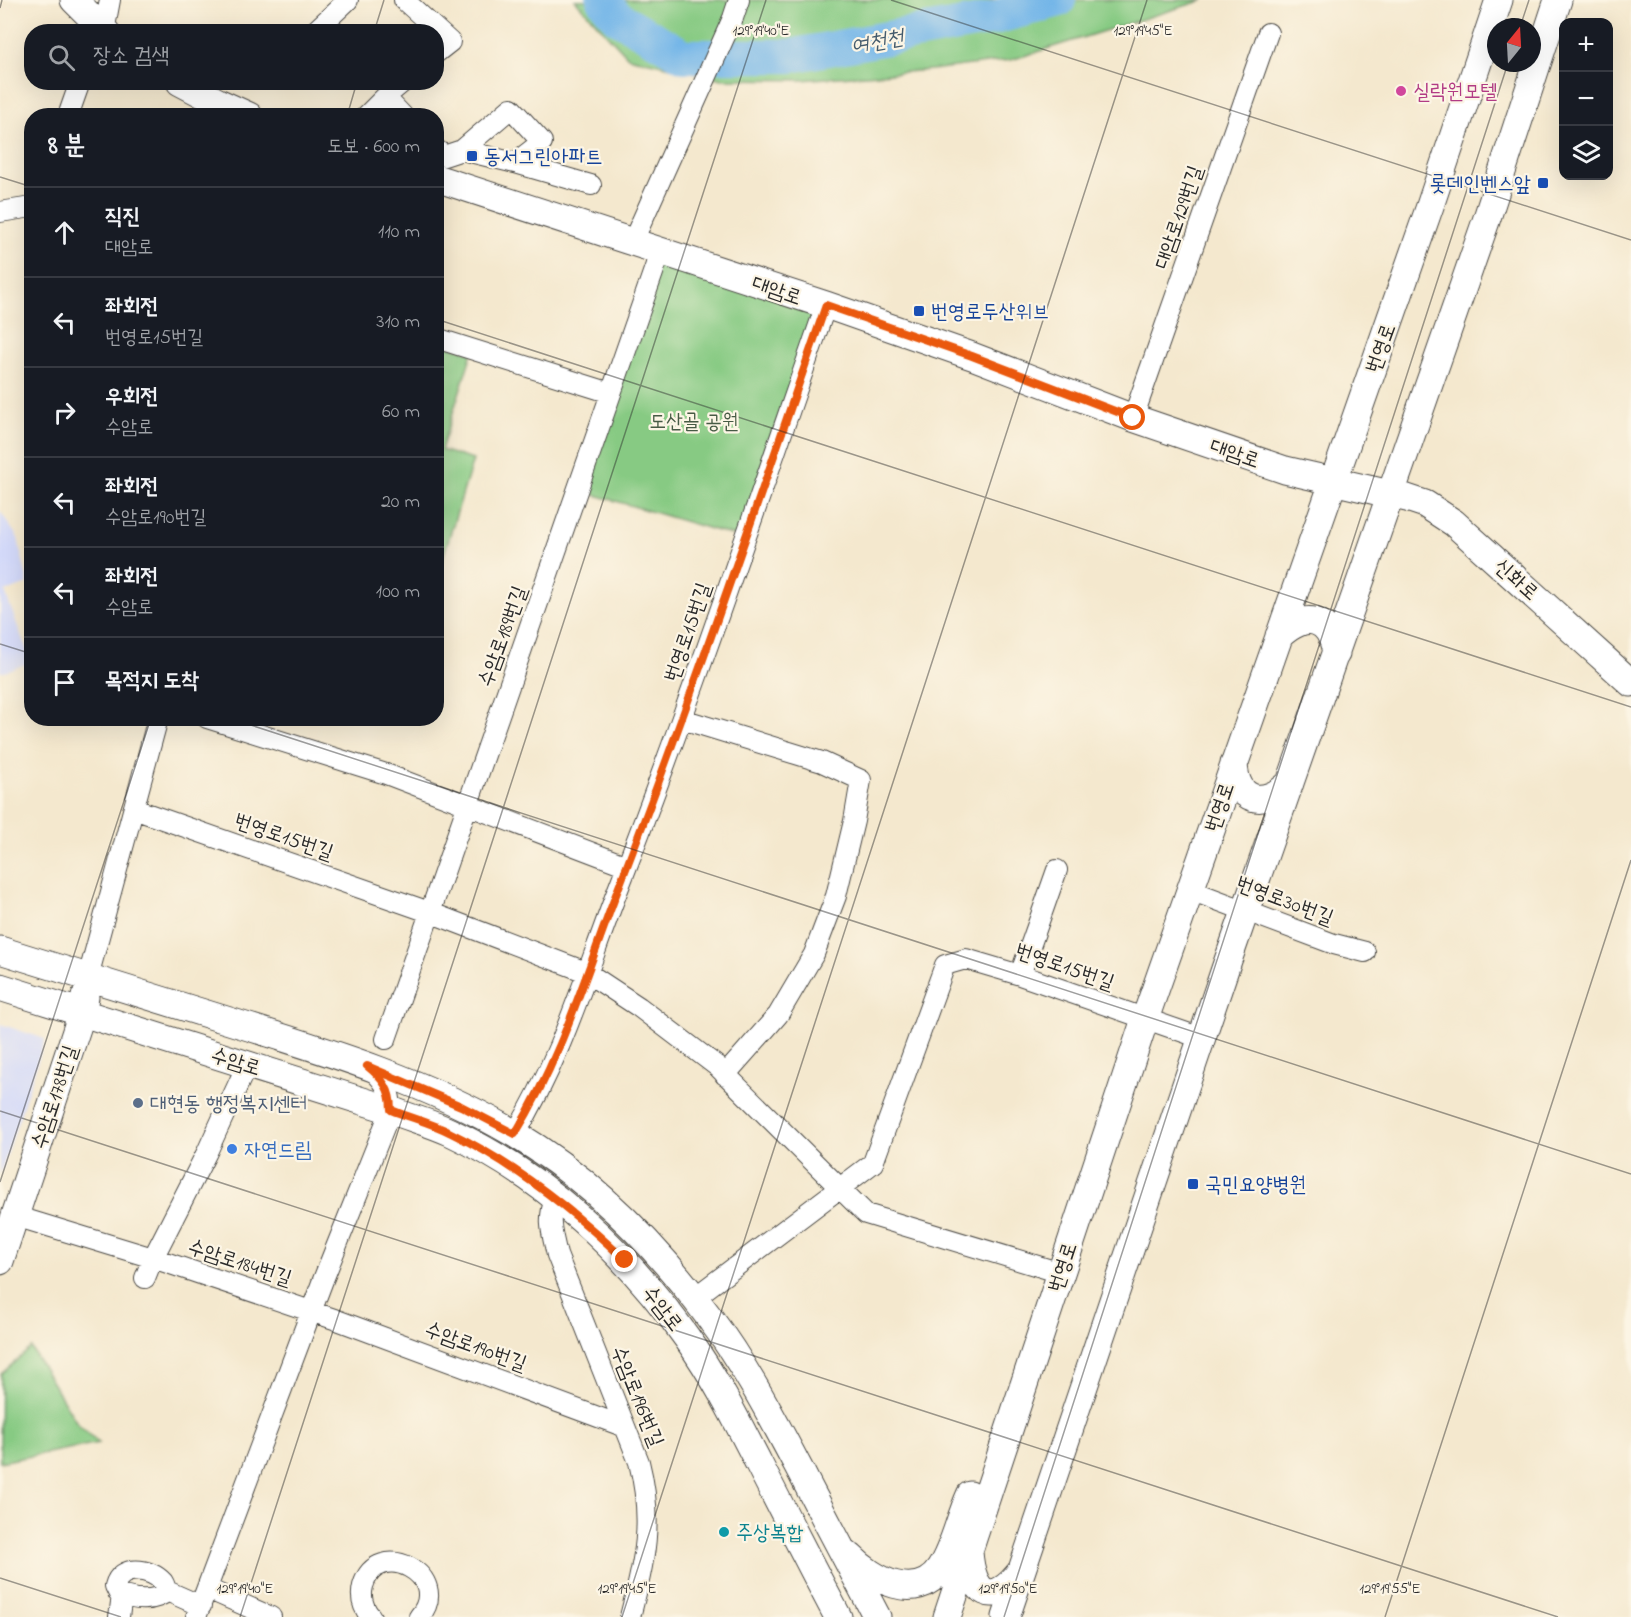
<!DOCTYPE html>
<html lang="ko">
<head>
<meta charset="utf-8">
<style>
	body { margin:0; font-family:"Indie Flower","Poor Story",sans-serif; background:#242831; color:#f1f3f6 }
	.controls { position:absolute; right:18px; top:18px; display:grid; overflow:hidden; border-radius:12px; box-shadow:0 6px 24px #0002 }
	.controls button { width:54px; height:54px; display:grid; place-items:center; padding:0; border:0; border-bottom:2px solid #363941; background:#171b24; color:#f1f3f6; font:30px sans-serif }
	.compass { position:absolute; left:1487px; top:18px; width:54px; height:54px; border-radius:50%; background:#171b24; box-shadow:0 6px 24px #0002; rotate:18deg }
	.stop { position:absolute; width:18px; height:18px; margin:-14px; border:4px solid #ea580c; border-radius:50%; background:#fff }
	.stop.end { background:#ea580c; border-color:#fff; box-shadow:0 2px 6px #0008 }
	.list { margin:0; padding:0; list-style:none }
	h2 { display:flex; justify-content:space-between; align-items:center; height:78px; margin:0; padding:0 24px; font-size:26px }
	h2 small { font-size:20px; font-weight:400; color:#9ea1a6 }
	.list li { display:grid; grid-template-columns:39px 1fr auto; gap:18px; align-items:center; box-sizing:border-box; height:90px; padding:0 24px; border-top:2px solid #363941 }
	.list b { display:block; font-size:22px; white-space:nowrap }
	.list p { margin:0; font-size:20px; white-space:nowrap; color:#9ea1a6 }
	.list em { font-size:20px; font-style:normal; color:#9ea1a6 }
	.icon { flex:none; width:33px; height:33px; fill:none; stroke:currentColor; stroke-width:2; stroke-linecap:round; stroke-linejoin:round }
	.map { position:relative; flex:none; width:1631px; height:1617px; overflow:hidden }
	.search { position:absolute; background:#171b24; box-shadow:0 6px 24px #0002; left:24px; top:24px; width:420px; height:66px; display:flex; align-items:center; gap:15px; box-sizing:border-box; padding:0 21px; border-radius:24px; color:#9ea1a6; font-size:22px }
	.panel { position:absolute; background:#171b24; box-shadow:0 6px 24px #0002; left:24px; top:108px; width:420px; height:618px; border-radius:24px }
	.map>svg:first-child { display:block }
	.built { fill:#d3d9f9 }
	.green { fill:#87ca83; stroke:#597a57; stroke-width:1.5 }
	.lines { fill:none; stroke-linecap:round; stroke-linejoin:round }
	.river { stroke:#72b5e8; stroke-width:34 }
	.street-casing { stroke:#494743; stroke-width:22 }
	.secondary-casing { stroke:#494743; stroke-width:29 }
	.street { stroke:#fff; stroke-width:20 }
	.secondary { stroke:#fff; stroke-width:27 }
	.route { stroke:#ea580c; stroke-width:8 }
	.ticks { fill:none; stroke:#2b2b2b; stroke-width:1.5; stroke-opacity:0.45 }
	.hotel-dot { fill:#d1479c; stroke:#fcf5e5; stroke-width:2 }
	.transit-dot { fill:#1a4fb4; stroke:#fcf5e5; stroke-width:2 }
	.service-dot { fill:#5c6f8a; stroke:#fcf5e5; stroke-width:2 }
	.shop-dot { fill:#3f7fe0; stroke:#fcf5e5; stroke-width:2 }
	.culture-dot { fill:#0f9aa8; stroke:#fcf5e5; stroke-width:2 }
	.labels { text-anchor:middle; stroke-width:4.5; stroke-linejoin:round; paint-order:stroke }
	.hotel-label { font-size:21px; fill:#b23c85; stroke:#fcf5e5; text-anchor:start }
	.transit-label { font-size:21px; fill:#164399; stroke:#fcf5e5; text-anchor:start }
	.street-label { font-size:21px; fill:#2b2b2b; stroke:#fcf5e5 }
	.park-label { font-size:21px; fill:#475b45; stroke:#fcf5e5 }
	.service-label { font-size:21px; fill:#4e5e75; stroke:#fcf5e5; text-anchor:start }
	.shop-label { font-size:21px; fill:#366cbe; stroke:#fcf5e5; text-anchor:start }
	.culture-label { font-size:21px; fill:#0d838f; stroke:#fcf5e5; text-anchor:start }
	.water-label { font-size:22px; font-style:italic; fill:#445b6d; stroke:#fcf5e5 }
	.ticks-label { font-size:15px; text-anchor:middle; fill:#2b2b2b; stroke:#fcf5e5; stroke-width:4.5; stroke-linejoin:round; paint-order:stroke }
</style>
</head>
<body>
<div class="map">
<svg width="1631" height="1617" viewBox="0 0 1631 1617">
	<rect width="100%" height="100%" fill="#fcf5e5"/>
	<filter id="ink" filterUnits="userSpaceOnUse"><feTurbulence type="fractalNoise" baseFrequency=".0167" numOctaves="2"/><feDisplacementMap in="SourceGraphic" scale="12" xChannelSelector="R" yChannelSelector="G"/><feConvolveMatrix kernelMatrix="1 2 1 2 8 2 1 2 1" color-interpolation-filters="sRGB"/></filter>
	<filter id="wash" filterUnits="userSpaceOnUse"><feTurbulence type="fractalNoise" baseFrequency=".008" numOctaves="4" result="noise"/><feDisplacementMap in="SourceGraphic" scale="24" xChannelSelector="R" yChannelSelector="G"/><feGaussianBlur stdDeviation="1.35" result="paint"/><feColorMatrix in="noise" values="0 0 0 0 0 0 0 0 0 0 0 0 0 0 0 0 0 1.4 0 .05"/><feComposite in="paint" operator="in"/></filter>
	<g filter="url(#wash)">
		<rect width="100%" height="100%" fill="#f4e8ce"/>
		<path class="built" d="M0,511L18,538L28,584L5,592L31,662L4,672H0Z
			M0,1024L45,1039L0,1176Z"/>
		<path class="green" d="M575,0H1204L1011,60L931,70L801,80L722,79L628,57Z
			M661,250L826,305L745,539L578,490Z
			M446,345L472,353L441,450L473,460L437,577L436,376Z
			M31,1348L77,1423L99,1443L0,1462L1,1374Z"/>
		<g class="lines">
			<path class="river" d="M603,0L617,17L684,56H790L990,19L1059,0"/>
		</g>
	</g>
	<g filter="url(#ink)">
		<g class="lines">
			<g class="street-casing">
				<path id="street" d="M404,0L450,42L436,53
					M104,32L110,0
					M314,32L348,0
					M385,97L403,82
					M68,116L80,82
					M366,116L385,97L403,116
					M436,149L444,156L462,150L511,108L542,142L515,163L591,185
					M462,150L515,163
					M0,212L32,207
					M633,241L733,18L739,0
					M436,338L611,393
					M1133,418L1268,33
					M207,718L386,774L627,866
					M682,719L822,762L861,780L854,821L836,896L814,954L778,1015L725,1075
					M134,809L429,912L586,972L639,1007L718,1067L866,1214L1061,1273
					M1190,890L1334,944L1365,952
					M1020,975L1057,870
					M88,977L158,718
					M386,1039L661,250
					M515,1134C561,1059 586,973 617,892C692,698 758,501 826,305
					M555,1199C547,1220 552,1233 557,1255L639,1462C654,1522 645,1559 630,1617
					M15,1216L153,1258L337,1320L625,1427
					M145,1278L153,1258L207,1152L247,1065
					M694,1298L873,1163L945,965L966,959L1020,975L1201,1038
					M208,1589L271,1617
					M167,1591C155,1603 133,1600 119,1594L115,1586C120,1564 151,1568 163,1582C165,1585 165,1588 167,1591L201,1606
					M119,1617L122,1595
					M196,1617L323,1280L391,1110C391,1092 385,1081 371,1069
					M371,1617C363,1608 360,1598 363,1586C377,1536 454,1576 419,1617"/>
			</g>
			<g class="secondary-casing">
				<path id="secondary" d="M74,0L106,32
					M180,82L218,102L249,116
					M436,178L826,305L972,356L1133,418L1285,470L1407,498L1425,504L1454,523L1631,683
					M1279,636C1305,611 1331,616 1336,654
					M1234,764C1236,803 1264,808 1290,783
					M0,950C80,975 160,999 239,1024C333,1053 430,1083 515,1134C592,1180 656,1245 709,1317C745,1365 773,1419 801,1472C826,1521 852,1569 877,1617
					M0,987L391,1110C410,1118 431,1123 450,1132C546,1177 626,1252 687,1338C715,1377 737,1421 759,1464C785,1515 811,1566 838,1617
					M0,1261L82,1013L85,997
					M969,1552C972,1594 992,1609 1021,1571
					M851,1557C872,1579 917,1604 940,1569C954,1547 959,1519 970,1495
					M947,1617L1145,1019L1430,206L1499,0
					M1006,1617L1225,969L1486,221L1558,0"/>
			</g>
			<use href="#street" class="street"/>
			<use href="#secondary" class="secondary"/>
		</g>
	</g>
	<g class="lines" filter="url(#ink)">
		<path class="route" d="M625,1260C573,1210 517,1165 451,1133C432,1123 411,1118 391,1110C391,1089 383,1079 367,1066L461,1106L515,1134C561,1059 586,973 617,892C692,698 758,501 826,305L972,356L1133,418"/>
	</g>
	<path class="ticks" d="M891,0L1631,240M0,8L2,0M1520,27L1529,0M374,32L384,0M347,116L357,82M0,177L32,187M436,319L1631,707M0,644L32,654M229,718L1631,1174M0,1111L1558,1617M0,1182L151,718M0,1578L121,1617M240,1617L766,0M622,1617L1147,0M1004,1617L1508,63M1385,1617L1631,860"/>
	<circle class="hotel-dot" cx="1401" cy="91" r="6"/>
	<g class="transit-dot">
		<rect x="466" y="150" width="12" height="12" rx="3"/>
		<rect x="1537" y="177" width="12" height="12" rx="3"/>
		<rect x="913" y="305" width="12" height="12" rx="3"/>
		<rect x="1187" y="1178" width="12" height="12" rx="3"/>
	</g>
	<circle class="service-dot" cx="138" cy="1103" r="6"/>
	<circle class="shop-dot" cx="232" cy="1149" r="6"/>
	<circle class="culture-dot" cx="724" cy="1532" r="6"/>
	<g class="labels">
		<g class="hotel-label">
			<text x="1413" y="98">실락원모텔</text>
		</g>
		<g class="transit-label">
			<text x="484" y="163">동서그린아파트</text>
			<text x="1531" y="190" text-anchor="end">롯데인벤스앞</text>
			<text x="931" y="318">번영로두산위브</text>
			<text x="1205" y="1191">국민요양병원</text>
		</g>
		<g class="street-label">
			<text transform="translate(1178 217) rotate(-71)" y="7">대암로129번길</text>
			<text transform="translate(777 290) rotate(19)" y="7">대암로</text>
			<text transform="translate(1380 348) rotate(-70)" y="7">번영로</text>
			<text transform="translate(1235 453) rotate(19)" y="7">대암로</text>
			<text transform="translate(1517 579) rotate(42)" y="7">신화로</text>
			<text transform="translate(687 632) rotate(-71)" y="7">번영로15번길</text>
			<text transform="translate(502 636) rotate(-70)" y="7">수암로189번길</text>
			<text transform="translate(1219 807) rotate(-71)" y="7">번영로</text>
			<text transform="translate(284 836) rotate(19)" y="7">번영로15번길</text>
			<text transform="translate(1285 900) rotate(21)" y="7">번영로30번길</text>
			<text transform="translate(1065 966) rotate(19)" y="7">번영로15번길</text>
			<text transform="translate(236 1061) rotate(17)" y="7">수암로</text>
			<text transform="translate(54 1097) rotate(-72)" y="7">수암로178번길</text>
			<text transform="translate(240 1262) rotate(18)" y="7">수암로184번길</text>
			<text transform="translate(1062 1267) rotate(-72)" y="7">번영로</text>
			<text transform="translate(663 1308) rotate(52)" y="7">수암로</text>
			<text transform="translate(476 1346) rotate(20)" y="7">수암로190번길</text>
			<text transform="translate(638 1396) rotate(68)" y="7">수암로196번길</text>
		</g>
		<g class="park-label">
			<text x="694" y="428">도산골 공원</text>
		</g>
		<g class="service-label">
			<text x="150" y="1110">대현동 행정복지센터</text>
		</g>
		<g class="shop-label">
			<text x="244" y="1156">자연드림</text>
		</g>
		<g class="culture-label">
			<text x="736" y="1539">주상복합</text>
		</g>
		<g class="water-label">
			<text transform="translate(877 40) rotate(-10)" y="8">여천천</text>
		</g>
	</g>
	<g class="ticks-label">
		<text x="761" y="35">129°19'40"E</text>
		<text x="1143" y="35">129°19'45"E</text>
		<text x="245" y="1593">129°19'40"E</text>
		<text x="627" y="1593">129°19'45"E</text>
		<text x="1008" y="1593">129°19'50"E</text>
		<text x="1390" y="1593">129°19'55"E</text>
	</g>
</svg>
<div class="controls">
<button>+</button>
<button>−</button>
<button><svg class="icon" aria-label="layers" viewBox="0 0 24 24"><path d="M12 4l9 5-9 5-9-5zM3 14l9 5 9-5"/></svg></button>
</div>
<svg class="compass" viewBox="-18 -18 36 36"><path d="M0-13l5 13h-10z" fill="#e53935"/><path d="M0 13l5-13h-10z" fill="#9ea1a6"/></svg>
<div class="stop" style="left:1133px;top:418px"></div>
<div class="stop end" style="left:625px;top:1260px"></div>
<div class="search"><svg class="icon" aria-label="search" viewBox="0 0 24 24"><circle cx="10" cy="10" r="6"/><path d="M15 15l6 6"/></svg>장소 검색</div>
<section class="panel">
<h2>8 분<small>도보 · 600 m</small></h2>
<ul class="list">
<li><svg class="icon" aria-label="ahead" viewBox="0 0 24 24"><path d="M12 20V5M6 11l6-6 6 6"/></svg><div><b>직진</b><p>대암로</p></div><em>110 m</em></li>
<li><svg class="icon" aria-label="left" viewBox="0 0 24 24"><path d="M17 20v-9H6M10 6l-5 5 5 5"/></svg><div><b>좌회전</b><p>번영로15번길</p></div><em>310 m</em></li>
<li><svg class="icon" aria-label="right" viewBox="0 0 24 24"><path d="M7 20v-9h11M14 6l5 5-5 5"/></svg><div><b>우회전</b><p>수암로</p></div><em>60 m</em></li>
<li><svg class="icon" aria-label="left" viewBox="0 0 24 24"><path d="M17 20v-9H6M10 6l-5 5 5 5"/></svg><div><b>좌회전</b><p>수암로190번길</p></div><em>20 m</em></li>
<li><svg class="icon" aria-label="left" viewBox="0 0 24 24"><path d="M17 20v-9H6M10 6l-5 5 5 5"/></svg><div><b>좌회전</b><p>수암로</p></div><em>100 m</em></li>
<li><svg class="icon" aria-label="arrive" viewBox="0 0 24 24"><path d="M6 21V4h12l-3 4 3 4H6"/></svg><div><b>목적지 도착</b></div></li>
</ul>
</section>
</div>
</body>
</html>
